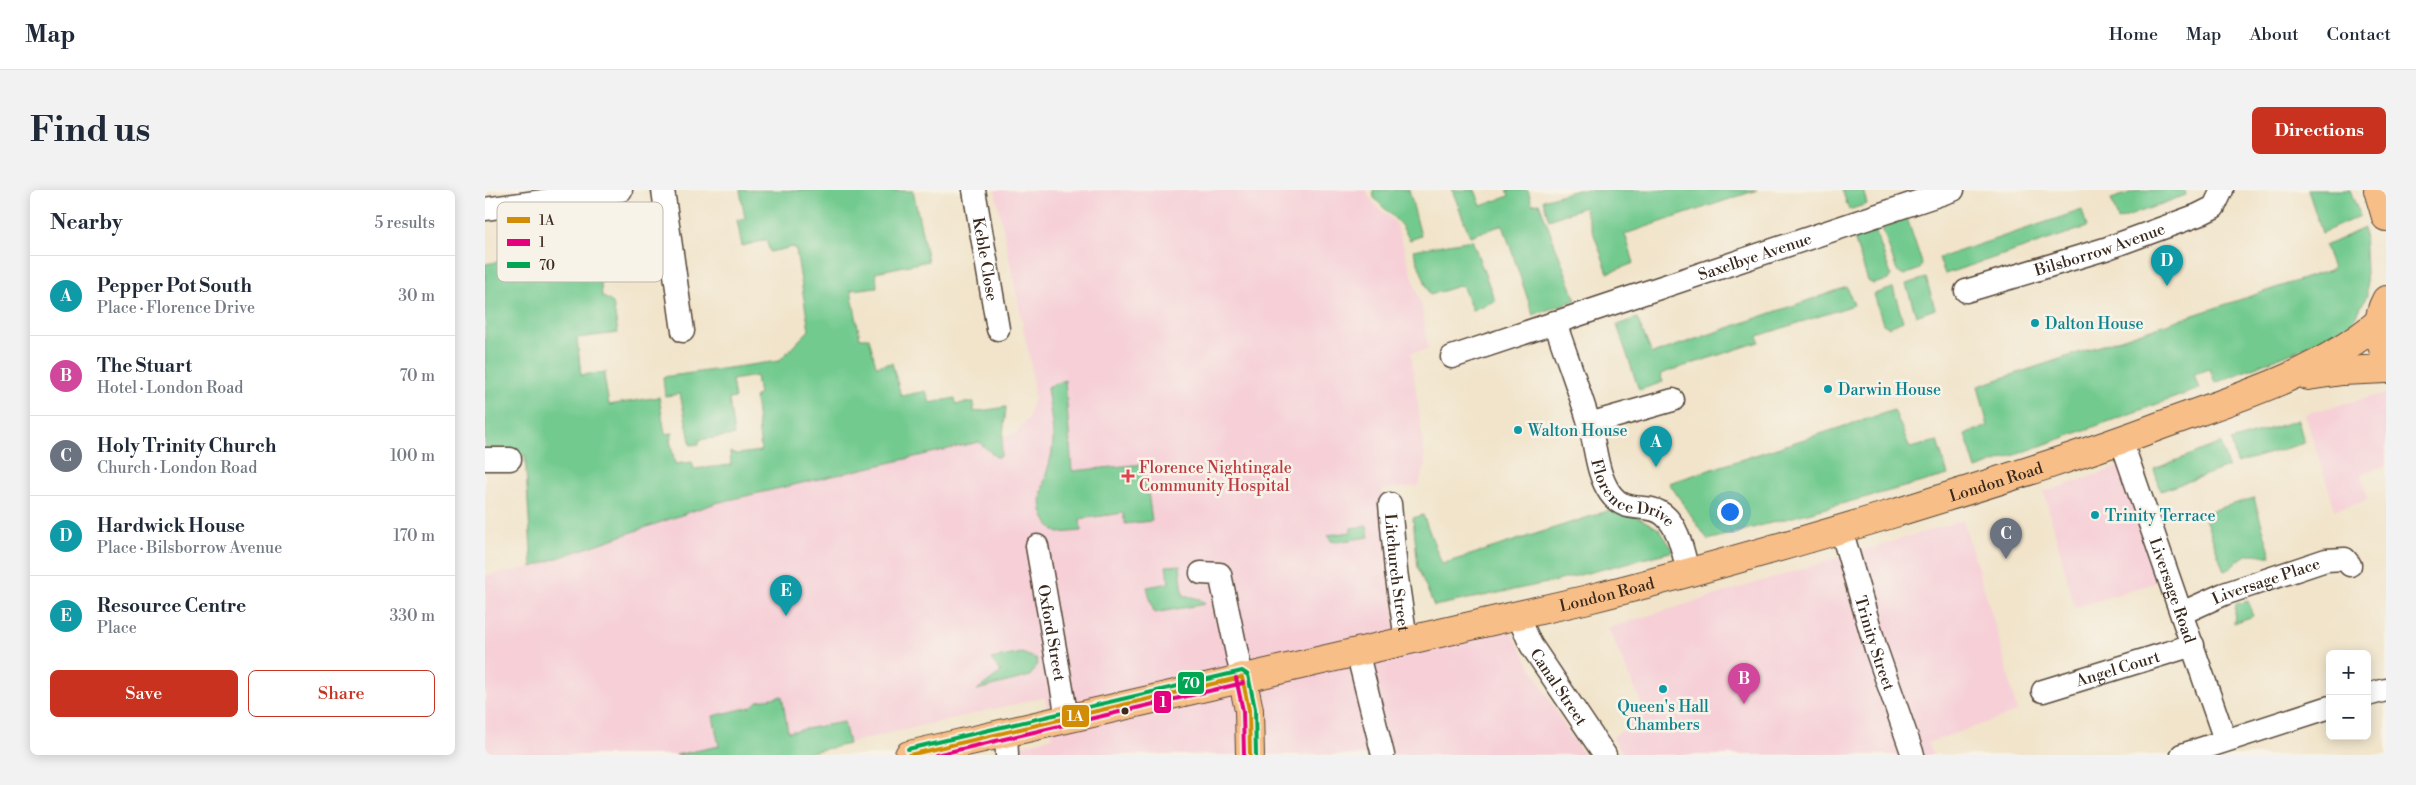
<!DOCTYPE html>
<html lang="en">
<head>
<meta charset="utf-8">
<style>
	body { margin:0; font-family:"Libre Bodoni",serif; background:#f2f2f3; color:#1f2937 }
	.controls { position:absolute; right:15px; bottom:15px; display:grid; overflow:hidden; border-radius:8px; box-shadow:0 2px 12px #0003 }
	.controls button { width:45px; height:45px; display:grid; place-items:center; padding:0; border:0; border-bottom:1px solid #e0e1e3; background:#fff; color:#1f2937; font:25px sans-serif }
	.you { position:absolute; left:1244px; top:321px; width:18px; height:18px; margin:-12px; border:4px solid #fff; border-radius:50%; background:#1a73e8; box-shadow:0 0 0 8px #1a73e833 }
	.badge { display:grid; place-items:center; width:32px; height:32px; border-radius:50%; background:#c8321e; color:#fff; font-size:16px; font-weight:700 }
	.pin { position:absolute; translate:-50% -41px; filter:drop-shadow(0 1px 2px #0008) }
	.pin::after { content:''; position:absolute; top:26px; width:18px; height:15px; background:inherit; clip-path:polygon(0 0,100% 0,50% 100%) }
	.list { margin:0; padding:0; list-style:none }
	h2 { display:flex; justify-content:space-between; align-items:center; height:65px; margin:0; padding:0 20px; font-size:21px }
	h2 small { font-size:16px; font-weight:400; color:#747a83 }
	.list li { display:grid; grid-template-columns:32px 1fr auto; gap:15px; align-items:center; box-sizing:border-box; height:80px; padding:0 20px; border-top:1px solid #e0e1e3 }
	.list b { display:block; font-size:19px; white-space:nowrap }
	.list p { margin:0; font-size:16px; white-space:nowrap; color:#747a83 }
	.list em { font-size:16px; font-style:normal; color:#747a83 }
	.actions { display:flex; gap:10px; padding:15px 20px }
	.actions a { flex:1; padding:11px 0; border:1px solid #c8321e; border-radius:8px; text-align:center; font-size:18px; color:#c8321e }
	.actions .main { background:#c8321e; color:#fff }
	.map { position:relative; flex:none; width:1901px; height:565px; overflow:hidden; border-radius:8px }
	header { display:flex; align-items:center; gap:30px; box-sizing:border-box; height:70px; padding:0 25px; background:#fff; border-bottom:1px solid #e0e1e3 }
	header strong { font-size:24px }
	nav { display:flex; gap:28px; margin-inline-start:auto; font-size:18px }
	.intro { display:flex; align-items:center; justify-content:space-between; box-sizing:border-box; height:120px; padding:0 30px }
	h1 { margin:0; font-size:35px }
	.button { padding:12px 22px; border-radius:8px; background:#c8321e; color:#fff; font-size:18px; font-weight:700 }
	main { display:flex; gap:30px; padding:0 30px }
	aside { flex:1; background:#fff; border-radius:8px; box-shadow:0 2px 12px #0003 }
	.map>svg:first-child { display:block }
	.built { fill:#f6cfd7 }
	.green { fill:#72ca8f; stroke:#567a56 }
	.lines { fill:none; stroke-linecap:round; stroke-linejoin:round }
	.minor-casing { stroke:#564638; stroke-width:25 }
	.major-casing { stroke:#564638; stroke-width:30 }
	.minor { stroke:#fff; stroke-width:22 }
	.major { stroke:#f7be87; stroke-width:28 }
	.bus-1-casing { stroke:#f7f3e8; stroke-width:8 }
	.bus-2-casing { stroke:#f7f3e8; stroke-width:8 }
	.bus-3-casing { stroke:#f7f3e8; stroke-width:8 }
	.bus-1 { stroke:#d18d06; stroke-width:4 }
	.bus-2 { stroke:#e5007d; stroke-width:4 }
	.bus-3 { stroke:#00a651; stroke-width:4 }
	.culture-dot { fill:#0f9aa8; stroke:#f7f3e8; stroke-width:2 }
	.health-dot { fill:#e0444e; stroke:#f7f3e8; stroke-width:2 }
	.bus-dot { fill:#3b2a1e; stroke:#f7f3e8; stroke-width:2 }
	.labels { text-anchor:middle; stroke-width:5; stroke-linejoin:round; paint-order:stroke }
	.street-label { font-size:16px; fill:#3b2a1e; stroke:#f7f3e8 }
	.culture-label { font-size:16px; fill:#0d838f; stroke:#f7f3e8; text-anchor:start }
	.health-label { font-size:16px; fill:#be3a42; stroke:#f7f3e8; text-anchor:start }
	.key { fill:#f7f3e8; stroke:#bfb7ab; stroke-width:1 }
	.key-label { font-size:14px; fill:#3b2a1e }
	.line-badge { stroke:#f7f3e8; stroke-width:2 }
	.badge-label { font-size:14px; text-anchor:middle; font-weight:bold; fill:#fff }
</style>
</head>
<body>
<header>
<strong>Map</strong>
<nav><a>Home</a><a>Map</a><a>About</a><a>Contact</a></nav>
</header>
<div class="intro"><h1>Find us</h1><a class="button">Directions</a></div>
<main>
<aside>
<h2>Nearby<small>5 results</small></h2>
<ul class="list">
<li><span class="badge" style="background:#0f9aa8">A</span><div><b>Pepper Pot South</b><p>Place · Florence Drive</p></div><em>30 m</em></li>
<li><span class="badge" style="background:#d1479c">B</span><div><b>The Stuart</b><p>Hotel · London Road</p></div><em>70 m</em></li>
<li><span class="badge" style="background:#6b7280">C</span><div><b>Holy Trinity Church</b><p>Church · London Road</p></div><em>100 m</em></li>
<li><span class="badge" style="background:#0f9aa8">D</span><div><b>Hardwick House</b><p>Place · Bilsborrow Avenue</p></div><em>170 m</em></li>
<li><span class="badge" style="background:#0f9aa8">E</span><div><b>Resource Centre</b><p>Place</p></div><em>330 m</em></li>
</ul>
<div class="actions"><a class="main">Save</a><a>Share</a></div>
</aside>
<div class="map">
<svg width="1901" height="565" viewBox="0 0 1901 565">
	<rect width="100%" height="100%" fill="#f7f3e8"/>
	<filter id="ink" filterUnits="userSpaceOnUse"><feTurbulence type="fractalNoise" baseFrequency=".02" numOctaves="2"/><feDisplacementMap in="SourceGraphic" scale="10" xChannelSelector="R" yChannelSelector="G"/><feConvolveMatrix kernelMatrix="1 2 1 2 8 2 1 2 1" color-interpolation-filters="sRGB"/></filter>
	<filter id="wash" filterUnits="userSpaceOnUse"><feTurbulence type="fractalNoise" baseFrequency=".0096" numOctaves="4" result="noise"/><feDisplacementMap in="SourceGraphic" scale="20" xChannelSelector="R" yChannelSelector="G"/><feGaussianBlur stdDeviation="1.12" result="paint"/><feColorMatrix in="noise" values="0 0 0 0 0 0 0 0 0 0 0 0 0 0 0 0 0 1.4 0 .05"/><feComposite in="paint" operator="in"/></filter>
	<g filter="url(#wash)">
		<rect width="100%" height="100%" fill="#f1e4ca"/>
		<path class="built" d="M510,0H882V4L893,18L911,33L937,118L943,160L926,163L941,275L933,296L897,300L914,464L1025,440L1082,540L1099,565H535L533,557L568,547L560,507L312,565H0V386L47,377L231,313L531,243L543,228L549,207L546,175Z
			M1901,203V276L1876,284L1883,310L1850,320L1820,224Z
			M1641,275L1679,390L1590,418L1559,302Z
			M1478,330L1514,448L1532,522L1442,553L1449,565H1139L1127,547L1145,536L1140,525L1157,515L1123,438Z"/>
		<path class="green" d="M255,0L428,1L443,71L391,82L392,97L366,100L375,148H384L391,176L407,173L416,206L441,201L445,213L470,208L471,214L489,212V222L521,217L516,266L511,267L494,252L231,313L47,377L40,265L25,269L0,267V74L70,62L74,88L115,84L117,106L128,113L133,143L92,148L96,185L121,182L119,186L124,215L174,207L180,244L188,243L185,250L190,274L207,272L209,279L246,275L245,262L252,264L276,261L270,206L274,205L271,186L247,190L250,208L244,209L249,245L214,250V254L206,255L195,204L180,206L178,187L294,171L324,140L311,60L308,57L285,62L281,50L257,56L252,30L260,29Z
			M888,0H924L936,46L925,50L916,35L889,8Z
			M967,0H990L996,16L1024,6L1022,0H1043L1047,14L1054,13L1091,110L1048,125L1018,35L985,46Z
			M1092,0H1272L1140,44L1149,73L1123,83L1099,17L1064,30L1058,10Z
			M1357,0H1378L1382,14L1364,20Z
			M1654,0H1699L1701,5L1633,30L1626,9Z
			M1823,0H1865L1875,26L1837,43Z
			M1597,20L1602,37L1460,84L1454,68Z
			M1422,28L1437,73L1435,79L1419,85L1412,81L1397,38Z
			M1879,38L1882,105L1865,139L1730,193L1725,179L1709,184L1714,199L1491,279L1480,244L1503,236L1493,196L1848,79L1840,56Z
			M1390,40L1406,85L1403,90L1388,94L1383,91L1369,48Z
			M987,50L1010,111L987,120L977,95L945,105L928,60Z
			M1441,88L1450,119L1431,126L1421,94Z
			M1362,97L1369,115L1273,146L1274,152L1175,184L1178,192L1154,200L1132,135L1152,128L1167,164Z
			M1408,98L1418,131L1404,137L1398,134L1389,104Z
			M580,190L587,281L659,274L667,331L640,334L638,323L595,329L596,341L573,343C539,318 567,284 568,251C568,234 564,215 562,197Z
			M1409,220L1425,258L1452,251L1463,285L1223,350L1184,293Z
			M1813,230L1819,253L1752,273L1746,251Z
			M1736,253L1743,277L1676,301L1669,279Z
			M1769,308L1786,366C1778,367 1771,362 1762,365C1752,369 1749,378 1739,381L1718,323Z
			M1135,317L1174,339L1189,361L1067,392L949,416L933,378L928,328L938,325L957,374Z
			M882,336L884,347L852,352L846,351L843,345L866,342V338Z
			M695,375L698,405L715,409L720,414L669,423L662,397L684,393L681,376Z
			M1763,411L1768,426L1749,433L1751,414Z
			M537,463L552,469L553,474L545,486L492,500L516,482L506,469Z
			M297,506L303,542L359,532L364,554L312,565H191L234,556L228,526L266,517L272,511Z"/>
	</g>
	<g filter="url(#ink)">
		<g class="lines">
			<g class="minor-casing">
				<g id="minor">
					<path d="M178,0L198,141"/>
					<path id="s1" d="M489,0L513,139"/>
					<path d="M0,19L136,0"/>
					<path id="s2" d="M1481,101L1620,59L1713,25L1729,17L1737,0"/>
					<path id="s3" d="M1070,132C1081,166 1094,199 1104,233C1111,256 1111,283 1125,303C1141,326 1163,311 1179,325C1195,338 1198,365 1204,384"/>
					<path id="s4" d="M967,167L1468,0"/>
					<path d="M1104,234L1188,210"/>
					<path id="s5" d="M1636,250L1740,550"/>
					<path d="M0,269H25"/>
					<path id="s6" d="M905,314L911,381L921,450"/>
					<path id="s7" d="M1356,339L1391,459L1428,565"/>
					<path id="s8" d="M552,356L582,528"/>
					<path d="M716,383L735,384L757,487"/>
					<path id="s9" d="M1697,423L1739,404L1841,370L1860,369L1865,375"/>
					<path id="s10" d="M1033,426L1046,455L1120,565"/>
					<path d="M872,461L898,565"/>
					<path id="s11" d="M1558,501L1708,455"/>
					<path d="M1882,505L1901,500"/>
					<path d="M521,542L522,565"/>
					<path d="M1697,565L1845,517"/>
				</g>
			</g>
			<g class="major-casing">
				<g id="major">
					<path d="M1893,0L1901,27"/>
					<path d="M1901,110C1891,128 1893,149 1901,166"/>
					<path d="M1823,186L1857,181L1901,179"/>
					<path d="M757,487L764,520L765,565"/>
					<path id="s12" d="M424,565L1099,410C1204,384 1307,354 1410,323C1500,295 1589,268 1677,235C1753,207 1832,185 1894,132"/>
				</g>
			</g>
			<use href="#minor" class="minor"/>
			<use href="#major" class="major"/>
			<g class="bus-1-casing">
				<path id="bus-1" d="M757,487L764,520L765,565
					M424,565L757,487"/>
			</g>
			<g class="bus-2-casing">
				<path id="bus-2" d="M751,488L758,521L759,565
					M451,565L758,493"/>
			</g>
			<g class="bus-3-casing">
				<path id="bus-3" d="M423,559L757,481L763,485L770,519L771,565"/>
			</g>
			<use href="#bus-1" class="bus-1"/>
			<use href="#bus-2" class="bus-2"/>
			<use href="#bus-3" class="bus-3"/>
		</g>
	</g>
	<g class="culture-dot">
		<circle cx="1550" cy="133" r="5"/>
		<circle cx="1343" cy="199" r="5"/>
		<circle cx="1033" cy="240" r="5"/>
		<circle cx="1610" cy="325" r="5"/>
		<circle cx="1178" cy="499" r="5"/>
	</g>
	<path class="health-dot" d="M640.5 278.5h5v5h5v5h-5v5h-5v-5h-5v-5h5z"/>
	<circle class="bus-dot" cx="640" cy="521" r="4.5"/>
	<g class="labels">
		<g class="street-label">
			<text dy="6" stroke="none"><textPath href="#s2" startOffset="140">Bilsborrow Avenue</textPath></text>
			<text dy="6" stroke="none"><textPath href="#s4" startOffset="319">Saxelbye Avenue</textPath></text>
			<text dy="6" stroke="none"><textPath href="#s1" startOffset="70">Keble Close</textPath></text>
			<text dy="6" stroke="none"><textPath href="#s12" startOffset="1121">London Road</textPath></text>
			<text dy="6" stroke="none"><textPath href="#s3" startOffset="198">Florence Drive</textPath></text>
			<text dy="6" stroke="none"><textPath href="#s6" startOffset="69">Litchurch Street</textPath></text>
			<text dy="6" stroke="none"><textPath href="#s9" startOffset="90">Liversage Place</textPath></text>
			<text dy="6" stroke="none"><textPath href="#s5" startOffset="159">Liversage Road</textPath></text>
			<text dy="6" stroke="none"><textPath href="#s12" startOffset="716">London Road</textPath></text>
			<text dy="6" stroke="none"><textPath href="#s8" startOffset="88">Oxford Street</textPath></text>
			<text dy="6" stroke="none"><textPath href="#s7" startOffset="119">Trinity Street</textPath></text>
			<text dy="6" stroke="none"><textPath href="#s11" startOffset="78">Angel Court</textPath></text>
			<text dy="6" stroke="none"><textPath href="#s10" startOffset="82">Canal Street</textPath></text>
		</g>
		<g class="culture-label">
			<text x="1560" y="139">Dalton House</text>
			<text x="1353" y="205">Darwin House</text>
			<text x="1043" y="246">Walton House</text>
			<text x="1620" y="331">Trinity Terrace</text>
			<text x="1178" y="522" text-anchor="middle">Queen's Hall<tspan x="1178" dy="18">Chambers</tspan></text>
		</g>
		<g class="health-label">
			<text x="654" y="283">Florence Nightingale<tspan x="654" dy="18">Community Hospital</tspan></text>
		</g>
	</g>
	<rect x="12" y="12" width="166" height="80" rx="8" class="key"/>
	<rect x="22" y="27" width="23" height="6" fill="#d18d06"/>
	<rect x="22" y="49" width="23" height="7" fill="#e5007d"/>
	<rect x="22" y="72" width="23" height="6" fill="#00a651"/>
	<g class="key-label">
		<text x="54" y="35">1A</text>
		<text x="54" y="57">1</text>
		<text x="54" y="80">70</text>
	</g>
	<g class="line-badge">
		<rect x="692" y="481" width="28" height="24" rx="5" fill="#00a651"/>
		<rect x="668" y="500" width="19" height="24" rx="5" fill="#e5007d"/>
		<rect x="576" y="514" width="29" height="24" rx="5" fill="#d18d06"/>
	</g>
	<g class="badge-label">
		<text x="706" y="498">70</text>
		<text x="678" y="517">1</text>
		<text x="590" y="531">1A</text>
	</g>
</svg>
<div class="controls">
<button>+</button>
<button>−</button>
</div>
<div class="you"></div>
<div class="pin badge" style="left:1171px;top:277px;background:#0f9aa8">A</div>
<div class="pin badge" style="left:1259px;top:514px;background:#d1479c">B</div>
<div class="pin badge" style="left:1521px;top:369px;background:#6b7280">C</div>
<div class="pin badge" style="left:1682px;top:96px;background:#0f9aa8">D</div>
<div class="pin badge" style="left:301px;top:426px;background:#0f9aa8">E</div>
</div>
</main>
</body>
</html>
